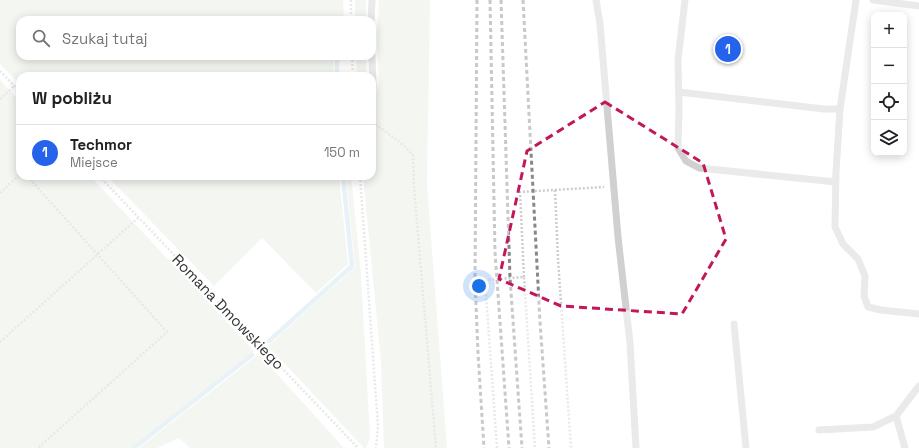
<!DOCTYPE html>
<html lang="pl">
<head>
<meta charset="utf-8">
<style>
	body { margin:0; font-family:"Space Grotesk",sans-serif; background:#f2f2f2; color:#202124 }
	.controls { position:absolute; right:12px; top:12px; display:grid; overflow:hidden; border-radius:8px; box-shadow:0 2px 10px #0003 }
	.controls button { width:36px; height:36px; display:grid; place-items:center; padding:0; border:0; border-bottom:1px solid #e0e0e0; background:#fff; color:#202124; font:20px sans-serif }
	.you { position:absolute; left:479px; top:286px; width:14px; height:14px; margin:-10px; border:3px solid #fff; border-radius:50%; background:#1a73e8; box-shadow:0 0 0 6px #1a73e833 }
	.badge { display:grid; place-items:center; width:26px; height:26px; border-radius:50%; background:#2563eb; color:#fff; font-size:13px; font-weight:700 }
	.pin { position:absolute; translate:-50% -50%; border:2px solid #fff; box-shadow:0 1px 4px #0006 }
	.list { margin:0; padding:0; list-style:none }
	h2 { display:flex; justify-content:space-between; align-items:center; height:52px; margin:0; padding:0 16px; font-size:17px }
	h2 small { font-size:13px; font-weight:400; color:#757577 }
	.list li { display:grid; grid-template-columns:26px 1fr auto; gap:12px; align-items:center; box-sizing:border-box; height:56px; padding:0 16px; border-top:1px solid #e0e0e0 }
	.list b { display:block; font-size:15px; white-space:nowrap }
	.list p { margin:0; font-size:13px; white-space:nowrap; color:#757577 }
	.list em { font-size:13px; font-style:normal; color:#757577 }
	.icon { flex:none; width:22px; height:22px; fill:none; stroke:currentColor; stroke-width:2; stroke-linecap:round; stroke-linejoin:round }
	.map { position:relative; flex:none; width:919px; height:448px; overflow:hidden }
	.search { position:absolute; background:#fff; box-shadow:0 2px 10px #0003; left:16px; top:16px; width:360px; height:44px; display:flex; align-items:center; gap:10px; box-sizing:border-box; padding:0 14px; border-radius:12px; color:#757577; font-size:15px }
	.panel { position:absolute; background:#fff; box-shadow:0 2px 10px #0003; left:16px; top:72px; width:360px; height:108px; border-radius:12px }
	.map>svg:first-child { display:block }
	.green { fill:#e6ecdf }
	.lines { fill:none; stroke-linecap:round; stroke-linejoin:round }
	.stream { stroke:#cfe2ee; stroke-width:4.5 }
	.path { stroke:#cdcdcd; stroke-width:2.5; stroke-dasharray:2 2; stroke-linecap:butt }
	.service { stroke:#d0d0d0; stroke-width:7 }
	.rail { stroke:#888; stroke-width:3; stroke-dasharray:4 3; stroke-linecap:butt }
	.marked { fill:none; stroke:#c2185b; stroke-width:3; stroke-dasharray:8 5; stroke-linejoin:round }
	.labels { text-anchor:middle; stroke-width:4; stroke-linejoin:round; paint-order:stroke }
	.street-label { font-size:15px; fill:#333; stroke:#fff }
</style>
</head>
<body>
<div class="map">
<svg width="919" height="448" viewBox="0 0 919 448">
	<rect width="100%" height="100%" fill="#fff"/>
	<path class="green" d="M0,0H343L344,20H20V56H334L333,76H20V84L0,64Z
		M355,0H366V20H355Z
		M379,0H430L427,184L447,448H384L381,362L363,176H372V105L379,84L377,41Z
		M356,56H366L367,76H357Z
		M0,80L20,102V176H90L254,351L131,448H0Z
		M107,176H339L348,264L316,293L262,238L214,286Z
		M346,176H351L361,274L370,438L366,448H364L268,346L355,267Z
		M259,354L344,448H190L179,438L157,448H139Z"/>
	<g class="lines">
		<path class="stream" d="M337,56V76
			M269,341L352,266L343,176
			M134,448L252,355"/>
		<path class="path" d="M351,0V20
			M352,56L353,76
			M0,71L20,92
			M0,99L14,86
			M372,122L400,142L413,155L414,187L436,448
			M27,176L167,332L38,448
			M99,176L358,448
			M360,176L378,426L376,448
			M555,190L558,259L571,448
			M0,193L20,174
			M524,277L520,192L604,187
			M0,342L138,218
			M497,448L485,280L524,277L535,448"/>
		<path class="service" d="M596,0L600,24L618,237L630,343L636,448
			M685,0L678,60L679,109L678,148L686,161L699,168L836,182
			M856,0L840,109L836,172L835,227L843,244L858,259L865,276L864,296L868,307L881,310L919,314
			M873,0L919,6
			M371,20L372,0
			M372,56L373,88L372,94
			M679,92L824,109H840
			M734,324L746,448
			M896,416L905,448
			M819,430L873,427L896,416L919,386"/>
		<path class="rail" d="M477,0L475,280L478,353L484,448
			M490,0L495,252L509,448
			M501,0L510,278L522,448
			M523,0L540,322L549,448"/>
	</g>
	<path d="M0 0H919V448H0ZM605,102L703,163L726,239L682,314L561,306L499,279L527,151Z" fill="#fff" fill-opacity=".55" fill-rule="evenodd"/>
	<path class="marked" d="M605,102L703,163L726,239L682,314L561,306L499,279L527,151Z"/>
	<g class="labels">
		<g class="street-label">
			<text transform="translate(228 312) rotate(46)" y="5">Romana Dmowskiego</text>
		</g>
	</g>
</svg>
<div class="controls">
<button>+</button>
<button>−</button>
<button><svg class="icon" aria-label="locate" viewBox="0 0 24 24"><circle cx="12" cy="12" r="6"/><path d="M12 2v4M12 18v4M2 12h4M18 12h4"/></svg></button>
<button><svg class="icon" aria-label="layers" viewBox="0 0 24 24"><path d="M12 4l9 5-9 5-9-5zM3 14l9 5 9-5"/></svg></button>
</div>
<div class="you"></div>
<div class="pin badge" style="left:728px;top:49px">1</div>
<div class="search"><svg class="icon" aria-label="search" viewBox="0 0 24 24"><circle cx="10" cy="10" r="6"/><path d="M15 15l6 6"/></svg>Szukaj tutaj</div>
<section class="panel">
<h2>W pobliżu<small></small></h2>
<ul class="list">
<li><span class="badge">1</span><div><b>Techmor</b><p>Miejsce</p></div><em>150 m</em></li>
</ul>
</section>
</div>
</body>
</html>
